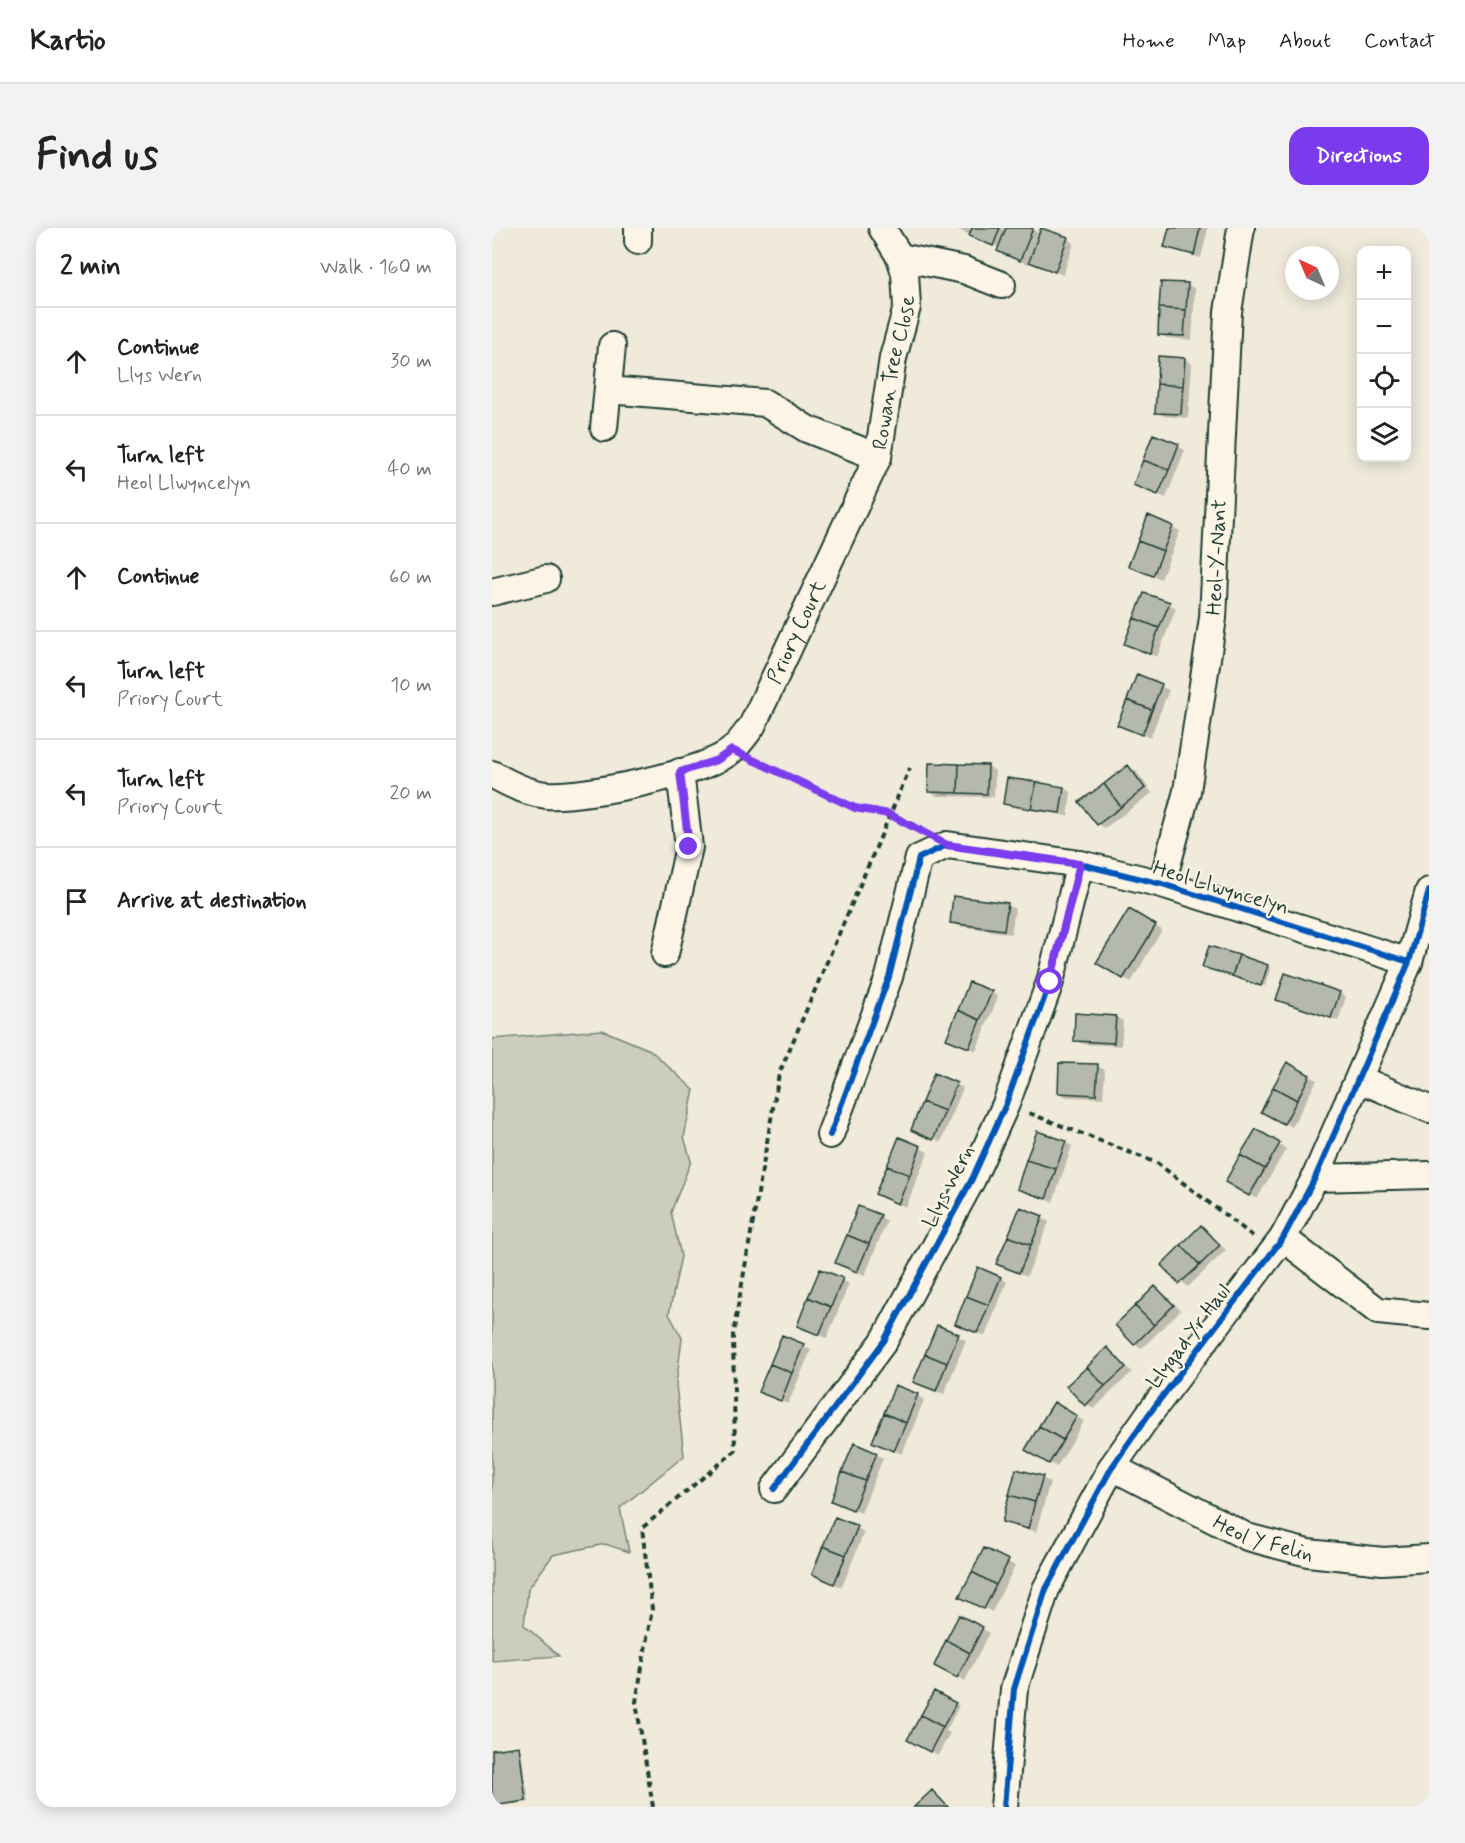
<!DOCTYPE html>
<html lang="en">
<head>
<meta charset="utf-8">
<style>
	body { margin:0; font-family:Mynerve,sans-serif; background:#f2f2f2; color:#222 }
	.controls { position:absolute; right:18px; top:18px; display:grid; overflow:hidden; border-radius:12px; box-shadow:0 3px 15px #0003 }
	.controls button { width:54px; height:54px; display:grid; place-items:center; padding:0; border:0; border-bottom:2px solid #e0e0e0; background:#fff; color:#222; font:30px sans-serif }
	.compass { position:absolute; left:793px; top:18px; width:54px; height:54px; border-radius:50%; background:#fff; box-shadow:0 3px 15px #0003; rotate:316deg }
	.stop { position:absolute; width:18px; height:18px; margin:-14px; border:4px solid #7c3aed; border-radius:50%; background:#fff }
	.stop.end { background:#7c3aed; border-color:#fff; box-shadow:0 2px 6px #0008 }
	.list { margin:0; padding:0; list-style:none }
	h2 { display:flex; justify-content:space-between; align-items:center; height:78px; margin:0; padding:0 24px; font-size:26px }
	h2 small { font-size:20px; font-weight:400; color:#767676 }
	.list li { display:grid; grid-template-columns:39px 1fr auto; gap:18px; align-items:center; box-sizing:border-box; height:108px; padding:0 24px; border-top:2px solid #e0e0e0 }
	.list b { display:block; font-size:22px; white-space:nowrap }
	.list p { margin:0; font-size:20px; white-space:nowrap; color:#767676 }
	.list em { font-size:20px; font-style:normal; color:#767676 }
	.icon { flex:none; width:33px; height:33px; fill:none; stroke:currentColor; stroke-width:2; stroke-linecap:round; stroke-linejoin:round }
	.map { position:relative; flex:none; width:937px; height:1579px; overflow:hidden; border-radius:18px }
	header { display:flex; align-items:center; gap:36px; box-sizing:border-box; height:84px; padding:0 30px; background:#fff; border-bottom:2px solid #e0e0e0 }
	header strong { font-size:28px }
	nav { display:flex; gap:33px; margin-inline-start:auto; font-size:21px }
	.intro { display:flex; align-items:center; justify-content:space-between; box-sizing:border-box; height:144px; padding:0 36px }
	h1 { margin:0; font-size:42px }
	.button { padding:15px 27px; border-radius:18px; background:#7c3aed; color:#fff; font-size:21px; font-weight:700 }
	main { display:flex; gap:36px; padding:0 36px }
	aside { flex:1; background:#fff; border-radius:18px; box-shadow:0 3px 15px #0003 }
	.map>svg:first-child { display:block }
	.green { fill:#cccdbf; stroke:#76857a; stroke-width:1.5 }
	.shadow { fill:#0003 }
	.building { fill:#b5b9ad; stroke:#1f3d34; stroke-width:1.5 }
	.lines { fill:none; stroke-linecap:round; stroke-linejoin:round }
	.minor-casing { stroke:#1f3d34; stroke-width:30 }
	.path { stroke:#1f3d34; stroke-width:4; stroke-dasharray:6 4.5; stroke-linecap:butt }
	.minor { stroke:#fcf5e5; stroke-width:26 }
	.cycleway-casing { stroke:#fcf5e5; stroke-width:10 }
	.cycleway { stroke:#0057b8; stroke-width:6 }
	.route { stroke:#7c3aed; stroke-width:8 }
	.labels { text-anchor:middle; stroke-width:4.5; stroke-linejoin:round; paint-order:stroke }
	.street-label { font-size:21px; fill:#1f3d34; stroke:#fcf5e5 }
</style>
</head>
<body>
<header>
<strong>Kartio</strong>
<nav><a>Home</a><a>Map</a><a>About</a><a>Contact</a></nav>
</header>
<div class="intro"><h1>Find us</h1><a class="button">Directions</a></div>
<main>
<aside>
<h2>2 min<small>Walk · 160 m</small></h2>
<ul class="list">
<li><svg class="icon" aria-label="ahead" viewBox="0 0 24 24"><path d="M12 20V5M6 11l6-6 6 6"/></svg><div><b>Continue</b><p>Llys Wern</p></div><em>30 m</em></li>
<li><svg class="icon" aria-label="left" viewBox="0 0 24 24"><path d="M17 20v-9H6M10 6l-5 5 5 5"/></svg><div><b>Turn left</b><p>Heol Llwyncelyn</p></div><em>40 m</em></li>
<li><svg class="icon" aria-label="ahead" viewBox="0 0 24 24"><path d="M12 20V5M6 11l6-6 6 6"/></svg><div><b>Continue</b></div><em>60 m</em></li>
<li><svg class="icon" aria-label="left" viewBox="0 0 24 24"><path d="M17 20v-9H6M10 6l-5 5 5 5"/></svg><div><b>Turn left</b><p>Priory Court</p></div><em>10 m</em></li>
<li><svg class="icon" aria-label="left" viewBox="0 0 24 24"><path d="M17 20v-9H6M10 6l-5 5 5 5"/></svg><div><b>Turn left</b><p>Priory Court</p></div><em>20 m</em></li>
<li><svg class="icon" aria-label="arrive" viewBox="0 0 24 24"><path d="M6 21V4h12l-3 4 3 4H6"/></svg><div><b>Arrive at destination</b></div></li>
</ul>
</aside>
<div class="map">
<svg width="937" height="1579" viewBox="0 0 937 1579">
	<rect width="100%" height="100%" fill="#efeada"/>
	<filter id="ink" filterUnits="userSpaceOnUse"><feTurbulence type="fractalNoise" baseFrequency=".0167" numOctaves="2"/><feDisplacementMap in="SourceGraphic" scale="12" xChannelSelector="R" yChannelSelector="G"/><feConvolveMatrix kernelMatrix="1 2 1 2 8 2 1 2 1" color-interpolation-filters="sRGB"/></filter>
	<g filter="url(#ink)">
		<path class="green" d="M110,802L158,822L202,862L192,909L199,933L179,984L189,1028L177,1086L190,1110L184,1157L192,1228L128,1280L137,1324L113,1316L61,1327L36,1361L32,1397L67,1428L0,1433V811Z"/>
		<path class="shadow" d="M462,0H537L549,6L575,10L582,15L571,47L537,33L535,36L514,27L507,23L508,20Z
			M678,0H716L709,30L674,19Z
			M696,57L703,61L700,112L675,110L667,106Z
			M693,131L700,136L696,190L672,188L664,184Z
			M686,218L693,222L674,270L643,256Z
			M657,289L688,303L669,351L637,338Z
			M677,376L684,380L665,429L641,419Z
			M646,448L677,462L658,510L627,496Z
			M496,538L503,543L502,569L445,568L438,564Z
			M636,539L644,543L660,565L613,600L606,596Z
			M516,552L572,560L579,564L576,588L520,579L512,575Z
			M515,677L523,681L519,706L467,698L459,694Z
			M637,683L670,702L639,754L606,735Z
			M775,738L779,740L773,758L715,740Z
			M499,764L506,769L484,823L463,814Z
			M847,765L854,769L846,793L786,771Z
			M624,789L631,793L629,818L591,816L583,812Z
			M796,836L825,852L800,899L771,883Z
			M605,838L613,842L611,870L575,869L567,865Z
			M464,856L471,860L449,914L421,902Z
			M764,903L794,921L765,971L735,953Z
			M408,911L436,924L414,979L393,970Z
			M573,914L580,918L561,974L527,960Z
			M388,989L395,993L373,1047L344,1035Z
			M550,990L557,994L535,1048L514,1039Z
			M709,999L734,1022L696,1059L671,1037Z
			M508,1050L515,1054L493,1108L465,1096Z
			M350,1052L357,1056L335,1110L314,1102Z
			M664,1060L689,1082L650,1120L642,1116Z
			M445,1099L474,1112L452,1166L430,1158Z
			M290,1109L319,1122L296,1176L268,1164Z
			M615,1121L640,1144L602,1181L594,1177Z
			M425,1167L432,1172L410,1226L389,1217Z
			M562,1176L592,1193L565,1239L536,1222Z
			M384,1226L391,1230L369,1285L348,1276Z
			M550,1250L558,1254L544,1304L512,1293Z
			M365,1300L372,1304L350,1359L329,1350Z
			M493,1322L523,1338L500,1384L477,1372Z
			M490,1400L497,1405L473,1453L451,1441Z
			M443,1465L467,1478L454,1503L458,1505L446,1527L417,1511Z
			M26,1520L29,1522L37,1574L0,1579V1524Z"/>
		<path class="building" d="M480,0H508L501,18L477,8Z
			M514,0H541L528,33L505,23Z
			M549,0L576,9L563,44L537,34Z
			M677,0H708L702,27L672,19Z
			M669,54L696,55L694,82L667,80Z
			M667,80L694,82L692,108L666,107Z
			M666,128L693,130L691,158L665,156Z
			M665,156L691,158L689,186L663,185Z
			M661,206L687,216L677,242L651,232Z
			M651,232L677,242L666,267L641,257Z
			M656,287L681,298L671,323L646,313Z
			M646,313L671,323L661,348L636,338Z
			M652,365L678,374L667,400L642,390Z
			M642,390L667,400L658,426L632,416Z
			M645,446L670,456L660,482L635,472Z
			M635,472L660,482L650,507L625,497Z
			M437,535L467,536L466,565L436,564Z
			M467,536L496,537L495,566L466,565Z
			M636,537L653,560L629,579L612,556Z
			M515,550L544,554L539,581L511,576Z
			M544,554L572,559L568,585L539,581Z
			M612,556L629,579L605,597L587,574Z
			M461,668L516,675L512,702L458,695Z
			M637,681L664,697L631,751L604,735Z
			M717,718L747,727L740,748L710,739Z
			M747,727L776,737L769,758L740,748Z
			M793,745L848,764L839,790L784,772Z
			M477,754L500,763L488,792L466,782Z
			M466,782L488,792L477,820L454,811Z
			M583,785L624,788L622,815L582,813Z
			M795,834L818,847L805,872L781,859Z
			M567,835L606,836L604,867L566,865Z
			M442,845L465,855L453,883L430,874Z
			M781,859L805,872L792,896L769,884Z
			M430,874L453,883L441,912L419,902Z
			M764,901L788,915L773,941L748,927Z
			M545,903L574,913L564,941L534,932Z
			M407,909L429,918L418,947L395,938Z
			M748,927L773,941L757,968L733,954Z
			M534,932L564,941L554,971L525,961Z
			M395,938L418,947L406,976L383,966Z
			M366,978L389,987L377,1016L355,1007Z
			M528,979L551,988L539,1017L516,1008Z
			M709,997L728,1017L708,1037L689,1017Z
			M355,1007L377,1016L365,1044L343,1035Z
			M516,1008L539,1017L527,1045L504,1036Z
			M689,1017L708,1037L687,1056L669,1037Z
			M486,1039L509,1049L497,1077L474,1068Z
			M328,1041L351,1050L339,1079L316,1069Z
			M663,1058L682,1077L662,1097L643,1078Z
			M474,1068L497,1077L485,1105L463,1096Z
			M316,1069L339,1079L327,1107L305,1098Z
			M643,1078L662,1097L642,1117L623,1097Z
			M445,1097L467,1106L455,1135L433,1126Z
			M290,1107L312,1116L300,1145L278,1136Z
			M615,1119L634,1139L613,1158L595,1139Z
			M433,1126L455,1135L444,1163L421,1154Z
			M278,1136L300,1145L289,1173L266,1164Z
			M595,1139L613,1158L593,1178L574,1158Z
			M403,1157L426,1166L414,1195L392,1185Z
			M562,1174L585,1188L571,1212L547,1198Z
			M392,1185L414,1195L402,1223L380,1214Z
			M547,1198L571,1212L557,1236L533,1222Z
			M362,1215L385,1225L373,1253L350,1244Z
			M524,1241L551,1248L543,1274L517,1267Z
			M350,1244L373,1253L361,1282L339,1273Z
			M517,1267L543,1274L536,1301L510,1294Z
			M343,1289L366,1298L354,1327L331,1318Z
			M331,1318L354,1327L342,1356L320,1346Z
			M492,1320L517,1332L504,1357L480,1344Z
			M480,1344L504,1357L492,1381L467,1369Z
			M467,1387L491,1399L478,1425L454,1412Z
			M454,1412L478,1425L465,1450L442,1438Z
			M442,1463L464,1475L451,1499L429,1487Z
			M429,1487L451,1499L438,1524L415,1512Z
			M27,1518L34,1573L0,1578V1522Z
			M440,1562L456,1579H422Z"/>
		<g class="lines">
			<g class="minor-casing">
				<g id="minor">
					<path d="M146,13V0"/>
					<path d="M408,29L472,42L510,57"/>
					<path id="s1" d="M116,162L273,175L315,201L386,229L401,130L415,79L413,45L408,29L390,0"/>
					<path d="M112,200L120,118"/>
					<path d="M0,364L54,351"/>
					<path id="s2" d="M0,546C17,556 35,565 55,567C90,570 215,545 240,522C248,515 254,506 260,498L386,229"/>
					<path id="s3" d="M670,656L695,563L721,390L736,84L749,0"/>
					<path d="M173,726L197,619L188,544"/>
					<path d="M867,851L937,881"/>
					<path d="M338,907L397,749L427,630L455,617L588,636L670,656L917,734"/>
					<path d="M823,950L937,947"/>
					<path d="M791,1010L886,1083L937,1088"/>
					<path id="s4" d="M620,1239L755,1309L816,1325L891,1333L937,1330"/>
					<path d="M282,1261L392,1113L480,951L514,876L558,754L588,636"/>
					<path d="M512,1579L522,1461L554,1361L620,1239L657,1186L791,1010L823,950L917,734L937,663"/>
				</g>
			</g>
			<path class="path" d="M262,533L363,580L397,586L429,601
				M537,885L665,935L762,1009
				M161,1579L144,1474L160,1381L150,1300L243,1223L241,1107L287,846L418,540"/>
			<use href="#minor" class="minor"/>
			<g class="cycleway-casing">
				<path id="cycleway" d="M338,907L397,749L427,630L455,617L588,636L670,656L917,734
					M282,1261L392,1113L480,951L514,876L558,754L588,636
					M512,1579L522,1461L554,1361L620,1239L657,1186L791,1010L823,950L917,734L937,663"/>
			</g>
			<use href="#cycleway" class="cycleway"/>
		</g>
	</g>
	<g class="lines" filter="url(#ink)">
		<path class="route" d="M197,619L188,544L225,532L240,522L363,580L397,586L455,617L588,636L558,754"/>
	</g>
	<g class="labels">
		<g class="street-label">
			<text dy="7" stroke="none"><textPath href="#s1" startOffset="369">Rowan Tree Close</textPath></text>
			<text dy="7" stroke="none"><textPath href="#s3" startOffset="332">Heol-Y-Nant</textPath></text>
			<text dy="7" stroke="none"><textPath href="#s2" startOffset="387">Priory Court</textPath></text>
			<text transform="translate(729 659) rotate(17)" y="7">Heol Llwyncelyn</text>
			<text transform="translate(456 958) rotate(-63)" y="7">Llys Wern</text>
			<text transform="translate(696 1108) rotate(-53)" y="7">Llygad Yr Haul</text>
			<text dy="7" stroke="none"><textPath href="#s4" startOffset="168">Heol Y Felin</textPath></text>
		</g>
	</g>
</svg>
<div class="controls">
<button>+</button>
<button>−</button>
<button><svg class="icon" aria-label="locate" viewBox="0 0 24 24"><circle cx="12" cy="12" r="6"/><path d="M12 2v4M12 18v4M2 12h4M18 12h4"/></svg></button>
<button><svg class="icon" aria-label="layers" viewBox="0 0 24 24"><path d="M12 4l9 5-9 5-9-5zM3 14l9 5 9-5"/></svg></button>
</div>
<svg class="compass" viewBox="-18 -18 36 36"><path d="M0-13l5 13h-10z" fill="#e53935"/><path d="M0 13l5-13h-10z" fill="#767676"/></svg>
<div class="stop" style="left:558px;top:754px"></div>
<div class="stop end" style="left:197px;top:619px"></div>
</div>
</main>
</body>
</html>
